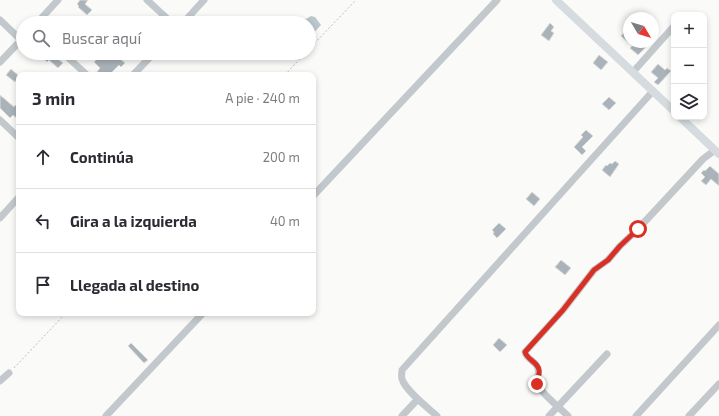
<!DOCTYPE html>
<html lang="es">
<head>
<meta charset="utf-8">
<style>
	body { margin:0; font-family:"Exo 2",sans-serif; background:#f2f2f3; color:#2b2b33 }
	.controls { position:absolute; right:12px; top:12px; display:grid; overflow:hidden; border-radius:8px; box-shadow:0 2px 6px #0003 }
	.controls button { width:36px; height:36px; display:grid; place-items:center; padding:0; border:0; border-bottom:1px solid #e1e1e2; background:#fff; color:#2b2b33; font:20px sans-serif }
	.compass { position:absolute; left:623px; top:12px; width:36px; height:36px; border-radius:50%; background:#fff; box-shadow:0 2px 6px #0003; rotate:128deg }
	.stop { position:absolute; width:12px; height:12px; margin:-9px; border:3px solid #d93025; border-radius:50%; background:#fff }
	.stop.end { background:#d93025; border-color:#fff; box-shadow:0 1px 4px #0008 }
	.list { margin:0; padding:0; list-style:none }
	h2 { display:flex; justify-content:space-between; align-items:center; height:52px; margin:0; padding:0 16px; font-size:17px }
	h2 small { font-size:13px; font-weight:400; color:#7c7c81 }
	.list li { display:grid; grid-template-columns:26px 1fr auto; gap:12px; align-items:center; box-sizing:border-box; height:64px; padding:0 16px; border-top:1px solid #e1e1e2 }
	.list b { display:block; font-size:15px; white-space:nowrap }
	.list em { font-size:13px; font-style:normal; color:#7c7c81 }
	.icon { flex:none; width:22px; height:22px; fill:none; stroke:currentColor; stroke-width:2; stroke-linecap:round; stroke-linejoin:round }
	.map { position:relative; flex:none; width:719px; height:416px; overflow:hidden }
	.search { position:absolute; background:#fff; box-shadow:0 2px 6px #0003; left:16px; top:16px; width:300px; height:44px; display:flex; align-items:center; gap:10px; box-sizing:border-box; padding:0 14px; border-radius:22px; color:#7c7c81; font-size:15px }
	.panel { position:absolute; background:#fff; box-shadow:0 2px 6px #0003; left:16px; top:72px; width:300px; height:244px; border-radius:8px }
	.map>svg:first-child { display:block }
	.water { fill:#bbc7cb }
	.building { fill:#aab3b9; stroke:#dcdcda }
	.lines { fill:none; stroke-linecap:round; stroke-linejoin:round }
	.path { stroke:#bbbfc2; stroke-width:1; stroke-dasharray:2 2; stroke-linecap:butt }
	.minor { stroke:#c3c8cc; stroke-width:7 }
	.major { stroke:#d6dbdf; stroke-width:8 }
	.route { stroke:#d93025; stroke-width:5 }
</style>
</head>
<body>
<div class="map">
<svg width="719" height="416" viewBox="0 0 719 416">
	<rect width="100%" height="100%" fill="#fafaf8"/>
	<path class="water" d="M311,16L315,17L321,25L309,38V23H299Z"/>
	<path class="building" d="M80,0H88L85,4L92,10L87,15L78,7L79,6L77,4Z
		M550,23L554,27L551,31L554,33L549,41L541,35Z
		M626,30L629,33V42H645L643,44L646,47L638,55L630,48L632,46L621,36Z
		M46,53H55L53,55L63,63L58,68L49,60L47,62L42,57Z
		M108,53H113L125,63L121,67L119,65L109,75H100L97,72L100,68L94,62L99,57L102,60Z
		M599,55L608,62L601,70L593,63Z
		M658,64L665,70L667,68L671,71L658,85L654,82L658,78L651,72Z
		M11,69L19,76L15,82L6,75Z
		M0,95L14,107L15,105L19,109V120L13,115L10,118L0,108Z
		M609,97L616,103L609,110L602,104Z
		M586,130L593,136L582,147L586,151L582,155L574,147L583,137L581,135Z
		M615,161L619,164L610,177L602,170L606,165L607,166L610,163L612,164Z
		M710,166L719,174V186L711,179L706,185L701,181L705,177L701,173L704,170L705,171Z
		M532,192L540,199L534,206L526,199Z
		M499,223L506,229L497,238L493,234L494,232L492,230Z
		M561,260L571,268L565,275L555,267Z
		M499,338L507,345L500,352L493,345Z
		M131,343L148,360L144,363L128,346Z"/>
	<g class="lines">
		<path class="path" d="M309,49L356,0
			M285,75L305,53
			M14,368L66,313"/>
		<path class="minor" d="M147,0L172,23
			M0,20L21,40
			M37,23L58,0
			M183,23L204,0
			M63,53L87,75
			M0,62L23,38
			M633,72L674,26
			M133,75L154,53
			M0,120L19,138
			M313,196L497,0
			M0,218L19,197
			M0,381L9,373
			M106,416L203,313
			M402,416L418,399
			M437,416C428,408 405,390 402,379C401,377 402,373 402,370L653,91
			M549,416L607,354
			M568,416C562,410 539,391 537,384C536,378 541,372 537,366C534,361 526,358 525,352L563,310L594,270L608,260L620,246L638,229L703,159L715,150
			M636,416L719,325
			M689,416L719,384"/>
		<path class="major" d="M556,0L674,111
			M680,117L719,154"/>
	</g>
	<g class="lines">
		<path class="route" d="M537,384C537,380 540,374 539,370C538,362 527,360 525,352L563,310L594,270L608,260L620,246L638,229"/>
	</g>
</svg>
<div class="controls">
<button>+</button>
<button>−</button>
<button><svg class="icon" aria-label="layers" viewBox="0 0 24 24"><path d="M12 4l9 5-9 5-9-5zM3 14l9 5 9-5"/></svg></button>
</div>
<svg class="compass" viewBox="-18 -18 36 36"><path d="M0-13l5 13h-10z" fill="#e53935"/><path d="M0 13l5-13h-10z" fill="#7c7c81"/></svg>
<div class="stop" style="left:638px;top:229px"></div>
<div class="stop end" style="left:537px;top:384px"></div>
<div class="search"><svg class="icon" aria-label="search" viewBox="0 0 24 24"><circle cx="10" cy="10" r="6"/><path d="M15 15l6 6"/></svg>Buscar aquí</div>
<section class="panel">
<h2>3 min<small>A pie · 240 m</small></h2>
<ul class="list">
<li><svg class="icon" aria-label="ahead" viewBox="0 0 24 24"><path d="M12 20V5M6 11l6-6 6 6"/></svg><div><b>Continúa</b></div><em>200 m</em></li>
<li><svg class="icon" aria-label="left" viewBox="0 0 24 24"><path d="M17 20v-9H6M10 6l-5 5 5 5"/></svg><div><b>Gira a la izquierda</b></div><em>40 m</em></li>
<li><svg class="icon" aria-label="arrive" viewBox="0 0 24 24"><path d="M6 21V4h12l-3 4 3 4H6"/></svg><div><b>Llegada al destino</b></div></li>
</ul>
</section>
</div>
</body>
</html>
